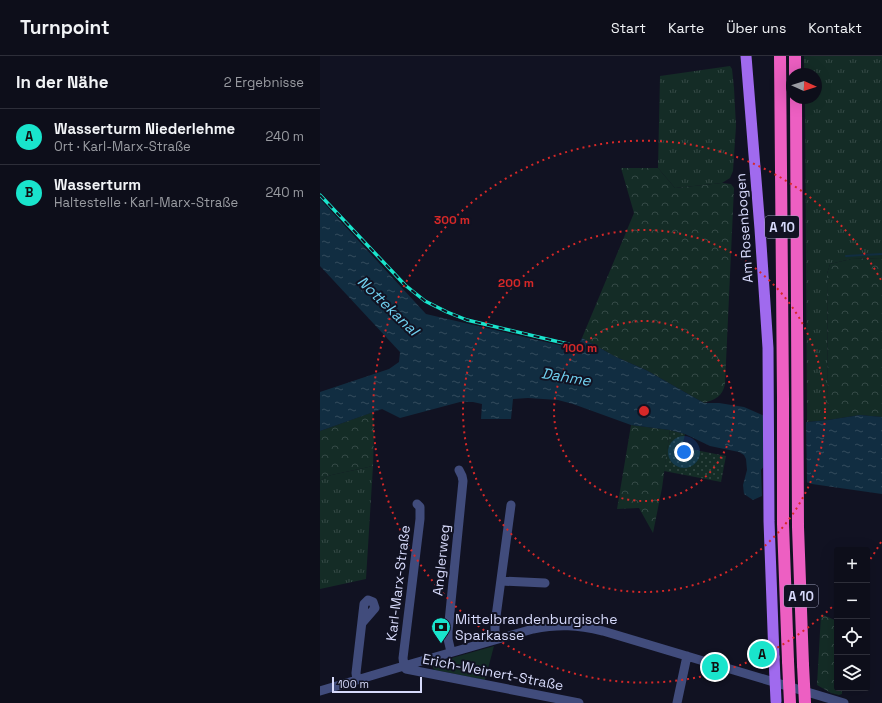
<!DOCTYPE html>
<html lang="de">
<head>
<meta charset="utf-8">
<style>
	body { margin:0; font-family:"Space Grotesk",sans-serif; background:#1b1c27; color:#f1f3f6 }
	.controls { position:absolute; right:12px; bottom:12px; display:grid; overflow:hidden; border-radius:4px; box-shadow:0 4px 16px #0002 }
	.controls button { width:36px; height:36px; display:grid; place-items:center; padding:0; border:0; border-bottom:1px solid #2d2e39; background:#0d0e1a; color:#f1f3f6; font:20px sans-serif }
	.compass { position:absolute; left:466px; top:12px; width:36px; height:36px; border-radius:50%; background:#0d0e1a; box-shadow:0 4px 16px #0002; rotate:93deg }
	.scale { position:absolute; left:12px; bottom:10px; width:90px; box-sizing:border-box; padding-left:4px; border:2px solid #d7dafb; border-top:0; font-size:11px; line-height:14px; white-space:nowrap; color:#d7dafb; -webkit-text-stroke:3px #111222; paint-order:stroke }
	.you { position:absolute; left:364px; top:396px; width:14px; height:14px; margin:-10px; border:3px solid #fff; border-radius:50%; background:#1a73e8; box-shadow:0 0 0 6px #1a73e833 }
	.badge { display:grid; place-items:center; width:26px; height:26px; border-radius:50%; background:#19e4cc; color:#111; font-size:13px; font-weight:700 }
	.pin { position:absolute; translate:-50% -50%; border:2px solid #fff; box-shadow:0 1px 4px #0006 }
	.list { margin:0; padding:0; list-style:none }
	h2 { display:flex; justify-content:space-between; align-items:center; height:52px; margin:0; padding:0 16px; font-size:17px }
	h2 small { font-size:13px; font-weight:400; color:#9a9ca2 }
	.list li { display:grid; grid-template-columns:26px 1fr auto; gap:12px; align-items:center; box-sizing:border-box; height:56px; padding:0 16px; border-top:1px solid #2d2e39 }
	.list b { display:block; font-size:15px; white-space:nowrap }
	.list p { margin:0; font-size:13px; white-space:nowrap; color:#9a9ca2 }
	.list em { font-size:13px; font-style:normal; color:#9a9ca2 }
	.icon { flex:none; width:22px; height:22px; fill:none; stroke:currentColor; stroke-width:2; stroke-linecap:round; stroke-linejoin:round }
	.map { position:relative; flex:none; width:562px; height:647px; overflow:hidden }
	header { display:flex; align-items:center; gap:24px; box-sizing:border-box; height:56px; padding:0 20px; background:#0d0e1a; border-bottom:1px solid #2d2e39 }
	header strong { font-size:19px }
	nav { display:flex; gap:22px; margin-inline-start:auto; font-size:14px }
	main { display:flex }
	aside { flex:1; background:#0d0e1a }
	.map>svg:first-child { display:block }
	.grass { fill:url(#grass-tufts) }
	.forest { fill:url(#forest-crowns) }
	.park { fill:#142c26 }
	.garden { fill:url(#garden-dots) }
	.water { fill:url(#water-ripples) }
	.pier { fill:#111222 }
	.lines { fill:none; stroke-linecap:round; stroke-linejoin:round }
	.stream { stroke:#112d41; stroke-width:2 }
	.minor { stroke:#414c7c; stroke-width:9 }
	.major { stroke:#a06aee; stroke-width:11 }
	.highway { stroke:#ed5fc2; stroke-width:12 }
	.rail-casing { stroke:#19e4cc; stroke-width:3.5 }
	.rail { stroke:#111222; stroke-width:2; stroke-dasharray:6; stroke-linecap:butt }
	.major-bridge { stroke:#a06aee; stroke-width:11 }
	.highway-bridge { stroke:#ed5fc2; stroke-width:12 }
	.ring { fill:none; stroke:#d62828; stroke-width:2; stroke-dasharray:2 4 }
	.labels { text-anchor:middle; stroke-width:4; stroke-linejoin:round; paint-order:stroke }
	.shield { fill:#111222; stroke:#9c9eba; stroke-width:1 }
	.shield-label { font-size:13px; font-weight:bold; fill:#d7dafb }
	.street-label { font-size:14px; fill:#d7dafb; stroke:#111222 }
	.poi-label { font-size:14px; fill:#d7dafb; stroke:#111222; text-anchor:start }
	.water-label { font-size:15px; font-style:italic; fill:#70d0ef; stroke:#111222 }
	.centre { fill:#d62828; stroke:#111222; stroke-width:2 }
	.ring-label { font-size:12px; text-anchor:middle; font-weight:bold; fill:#d62828; stroke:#111222; stroke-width:4; stroke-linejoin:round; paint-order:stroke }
</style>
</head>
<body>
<header>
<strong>Turnpoint</strong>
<nav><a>Start</a><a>Karte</a><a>Über uns</a><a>Kontakt</a></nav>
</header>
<main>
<aside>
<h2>In der Nähe<small>2 Ergebnisse</small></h2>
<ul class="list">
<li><span class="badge">A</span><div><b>Wasserturm Niederlehme</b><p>Ort · Karl-Marx-Straße</p></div><em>240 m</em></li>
<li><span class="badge">B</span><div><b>Wasserturm</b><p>Haltestelle · Karl-Marx-Straße</p></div><em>240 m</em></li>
</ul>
</aside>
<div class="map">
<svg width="562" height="647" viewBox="0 0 562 647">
	<defs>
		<pattern id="grass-tufts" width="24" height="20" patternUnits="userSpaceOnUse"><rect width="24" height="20" fill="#142c26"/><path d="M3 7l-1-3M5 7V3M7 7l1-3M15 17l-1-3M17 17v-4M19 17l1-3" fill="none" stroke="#354a46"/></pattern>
		<pattern id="forest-crowns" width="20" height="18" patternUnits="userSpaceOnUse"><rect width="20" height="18" fill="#142c26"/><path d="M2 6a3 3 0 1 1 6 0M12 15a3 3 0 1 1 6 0" fill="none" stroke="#354a46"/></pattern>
		<pattern id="garden-dots" width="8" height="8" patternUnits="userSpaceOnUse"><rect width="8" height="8" fill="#142c26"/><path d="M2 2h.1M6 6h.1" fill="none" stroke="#354a46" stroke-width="1.8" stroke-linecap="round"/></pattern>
		<pattern id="water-ripples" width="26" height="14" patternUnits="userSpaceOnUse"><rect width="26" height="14" fill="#112d41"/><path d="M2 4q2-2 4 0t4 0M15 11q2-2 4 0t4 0" fill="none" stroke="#334b5d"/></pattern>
	</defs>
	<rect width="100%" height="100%" fill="#111222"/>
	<path class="grass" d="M484,0H562V202L531,203L510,208L507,218L508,364L487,366L485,42H496V18H484Z
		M410,10L412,13L414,32L416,70L413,115L410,122L402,127L355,132L338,112L340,20Z
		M53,410L46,523L0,533V425L7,420Z"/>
	<path class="forest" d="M301,112H338L355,132L402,127L411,128L414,132L405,328C402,341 396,343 384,347L326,314L296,301L262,282L314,157Z
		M562,202V361L540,359L508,364L507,218L510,208L531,203Z
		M53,356L54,377L53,410L7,420L0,425V375Z
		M311,369L350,374L342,432L333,477L319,452L297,453Z
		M501,558L517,565V632H522V638L519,639L511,637L497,629Z"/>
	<path class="park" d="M174,590L165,624L115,614L113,612V608L114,607Z"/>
	<path class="garden" d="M350,374L365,378L363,387H366L365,392L406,400L401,426L344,415Z"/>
	<path class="water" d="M0,143L106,258L256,293L262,282L296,301L326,314L384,347H399L424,351L454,364L487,366L508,364L540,359L562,361V438L492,428L486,426V407L451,401L441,414L442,440L433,444L424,438L423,429L427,414L426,403L424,399L419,396L390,390L365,378L350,374L311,369L253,348L238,344L208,342L193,343L191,363H161L162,348L153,346H140L80,362L62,353L0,375V336L69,313L79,306L80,296L0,210Z"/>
	<path class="pier" d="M443,357L455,362L486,364L487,428L484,426V409L452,403L443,415Z"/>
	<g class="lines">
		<path class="stream" d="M526,200L562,198"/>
		<path class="minor" d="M97,448L100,451V463L83,602L84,610L86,613L259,647
			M181,525L225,527
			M177,583L175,575V568L191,449
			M131,596L128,583V576L143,425L142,420L139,414
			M37,624L36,617L44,548L48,544L53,546L55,552L42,567
			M0,635L84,610L213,573C239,568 257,569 283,575L524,647
			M357,647L367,600"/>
		<path class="major" d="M426,0L440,173L448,292L449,465L454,601"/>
		<path class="highway" d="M460,0L463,342V468L468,605
			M475,0V18
			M476,42L478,471L483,609"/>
		<g class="rail-casing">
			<path id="rail" d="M0,139L85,229L105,245L127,256L147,264L252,289"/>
		</g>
		<use href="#rail" class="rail"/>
		<path class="major-bridge" d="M454,601L456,645"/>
		<path class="highway-bridge" d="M468,605L470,647
			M483,609L485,647"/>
	</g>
	<g class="ring">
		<circle cx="324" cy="355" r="90"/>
		<circle cx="324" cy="355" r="181"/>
		<path d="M561 486A271 271 0 0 1 547 508M516 547A271 271 0 1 1 561 224"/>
	</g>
	<defs>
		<g id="bank-pin" transform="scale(1)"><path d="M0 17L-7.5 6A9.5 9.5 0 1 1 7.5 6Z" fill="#19e4cc" stroke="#111222"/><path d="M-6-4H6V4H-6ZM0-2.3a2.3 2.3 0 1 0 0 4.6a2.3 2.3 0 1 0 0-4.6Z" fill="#111"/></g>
	</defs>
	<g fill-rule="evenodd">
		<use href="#bank-pin" x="121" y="571"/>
	</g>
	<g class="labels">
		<g class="shield">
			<rect x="445" y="160" width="34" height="22" rx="3"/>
			<rect x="464" y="529" width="34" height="22" rx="3"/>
		</g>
		<g class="shield-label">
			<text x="462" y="176">A 10</text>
			<text x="481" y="545">A 10</text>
		</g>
		<g class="street-label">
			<text transform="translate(424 172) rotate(-94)" y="5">Am Rosenbogen</text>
			<text transform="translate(121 504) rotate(-84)" y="5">Anglerweg</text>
			<text transform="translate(78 527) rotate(-83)" y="5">Karl-Marx-Straße</text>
			<text transform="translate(173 616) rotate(11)" y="5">Erich-Weinert-Straße</text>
		</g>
		<g class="poi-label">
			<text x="135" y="568">Mittelbrandenburgische<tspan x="135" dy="16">Sparkasse</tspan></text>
		</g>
		<g class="water-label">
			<text transform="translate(68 250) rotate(44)" y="5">Nottekanal</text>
			<text transform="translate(246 321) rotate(9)" y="5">Dahme</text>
		</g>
	</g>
	<circle cx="324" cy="355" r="6" class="centre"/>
	<g class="ring-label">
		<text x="132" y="168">300 m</text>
		<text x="196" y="231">200 m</text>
		<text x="260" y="296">100 m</text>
	</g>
</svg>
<div class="controls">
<button>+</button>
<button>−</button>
<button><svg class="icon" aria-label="locate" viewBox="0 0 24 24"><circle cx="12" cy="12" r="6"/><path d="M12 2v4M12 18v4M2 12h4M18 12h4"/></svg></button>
<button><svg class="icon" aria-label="layers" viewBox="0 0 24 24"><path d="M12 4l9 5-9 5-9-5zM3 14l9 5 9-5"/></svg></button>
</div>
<svg class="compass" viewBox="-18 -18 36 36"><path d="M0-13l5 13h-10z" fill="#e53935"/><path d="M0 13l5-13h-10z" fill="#9a9ca2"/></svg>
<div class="scale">100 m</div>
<div class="you"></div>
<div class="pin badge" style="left:442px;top:598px">A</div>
<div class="pin badge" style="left:395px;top:611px">B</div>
</div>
</main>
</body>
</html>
